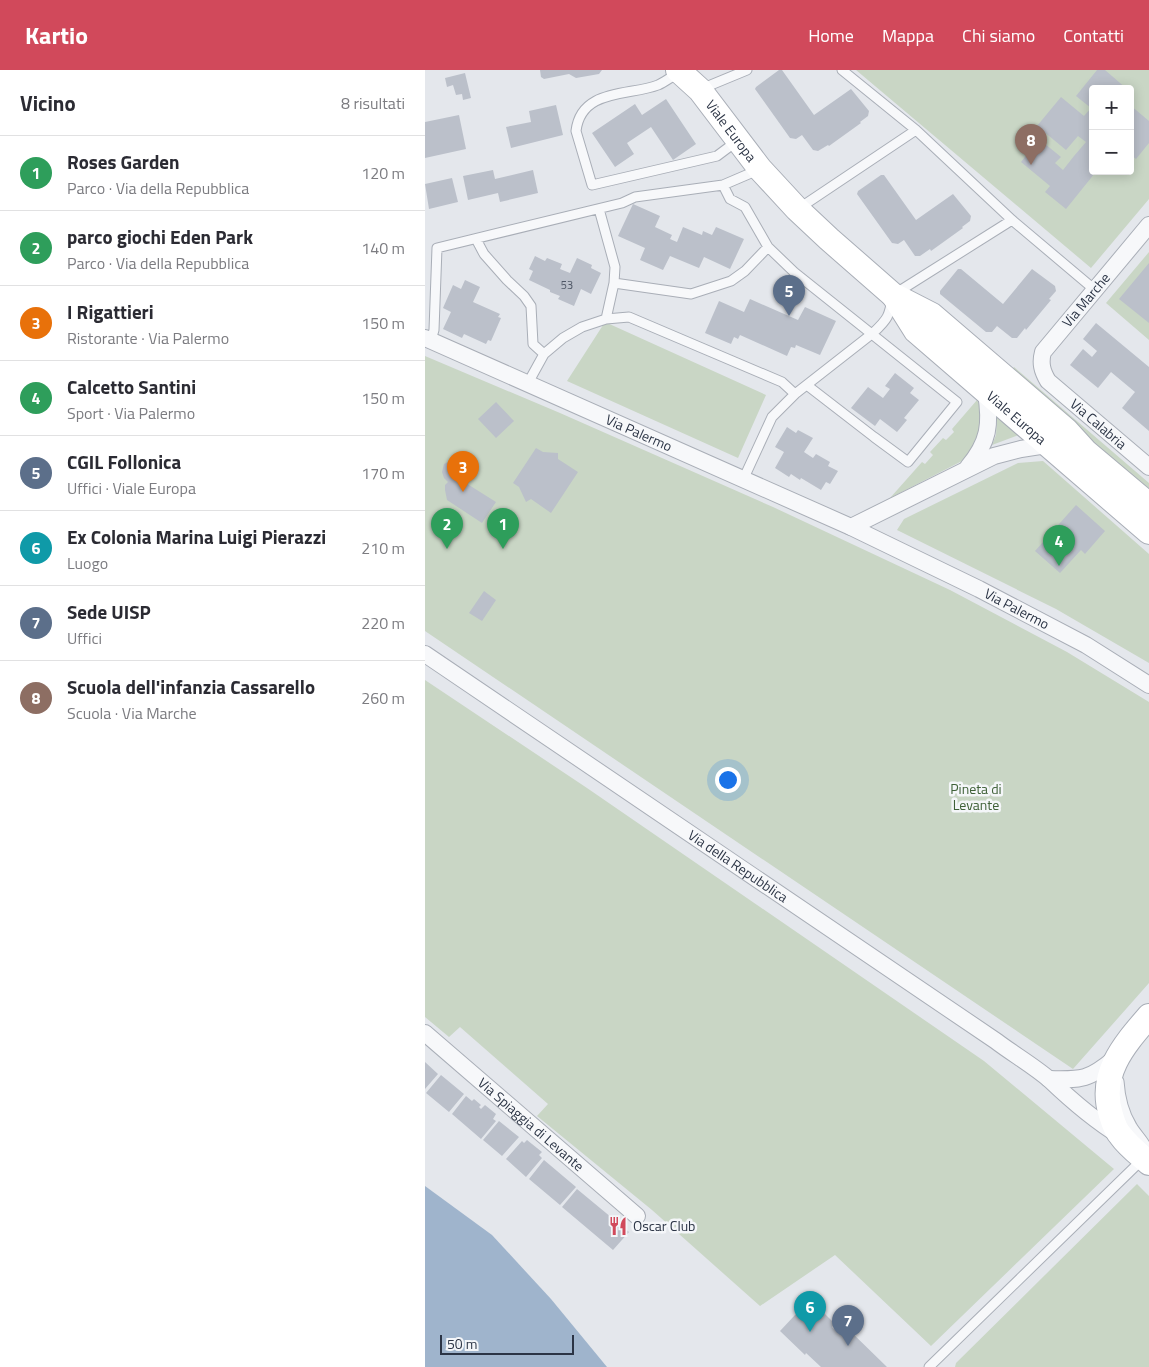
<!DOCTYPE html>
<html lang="it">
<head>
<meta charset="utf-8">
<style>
	body { margin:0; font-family:"Titillium Web",sans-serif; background:#f7f7f7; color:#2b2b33 }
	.controls { position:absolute; right:15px; top:15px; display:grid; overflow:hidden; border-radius:5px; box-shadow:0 2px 12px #0003 }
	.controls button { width:45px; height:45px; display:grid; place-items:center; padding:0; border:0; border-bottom:1px solid #e1e1e2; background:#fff; color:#2b2b33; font:25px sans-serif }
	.scale { position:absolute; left:15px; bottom:12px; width:134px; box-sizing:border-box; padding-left:5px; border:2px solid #2b3445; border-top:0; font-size:14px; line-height:18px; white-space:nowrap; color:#2b3445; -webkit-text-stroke:4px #f4f6f9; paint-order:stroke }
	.you { position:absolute; left:302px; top:709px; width:18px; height:18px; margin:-12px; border:4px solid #fff; border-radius:50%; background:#1a73e8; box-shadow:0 0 0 8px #1a73e833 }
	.badge { display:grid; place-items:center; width:32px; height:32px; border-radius:50%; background:#d1495b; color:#fff; font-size:16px; font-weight:700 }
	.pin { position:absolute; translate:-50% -41px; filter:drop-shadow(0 1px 2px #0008) }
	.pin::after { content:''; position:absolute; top:26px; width:18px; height:15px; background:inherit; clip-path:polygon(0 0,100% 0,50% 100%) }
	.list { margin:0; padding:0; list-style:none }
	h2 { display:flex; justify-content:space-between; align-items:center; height:65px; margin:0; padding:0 20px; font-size:21px }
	h2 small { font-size:16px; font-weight:400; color:#7c7c81 }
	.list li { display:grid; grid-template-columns:32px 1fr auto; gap:15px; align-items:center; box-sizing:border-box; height:75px; padding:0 20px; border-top:1px solid #e1e1e2 }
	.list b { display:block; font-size:19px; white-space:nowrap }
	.list p { margin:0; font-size:16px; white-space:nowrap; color:#7c7c81 }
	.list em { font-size:16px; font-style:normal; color:#7c7c81 }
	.map { position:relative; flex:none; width:724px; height:1297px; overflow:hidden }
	header { display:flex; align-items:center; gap:30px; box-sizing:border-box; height:70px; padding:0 25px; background:#d1495b; color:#fff }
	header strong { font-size:24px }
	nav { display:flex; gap:28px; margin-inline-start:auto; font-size:18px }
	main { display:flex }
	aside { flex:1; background:#fff }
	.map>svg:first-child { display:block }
	.green { fill:#c9d6c5; fill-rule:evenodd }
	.water { fill:#9fb4cc }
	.building { fill:#bbc0ca }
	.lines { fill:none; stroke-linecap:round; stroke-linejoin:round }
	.service-casing { stroke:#a9aeb7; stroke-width:11 }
	.minor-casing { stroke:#a9aeb7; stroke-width:18 }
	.secondary-casing { stroke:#a9aeb7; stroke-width:26 }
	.service { stroke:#f7f8fa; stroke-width:9 }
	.minor { stroke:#f7f8fa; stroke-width:16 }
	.secondary { stroke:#fff; stroke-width:24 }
	.labels { text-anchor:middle; stroke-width:5; stroke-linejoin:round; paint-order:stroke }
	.number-label { font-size:11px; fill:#4f5766 }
	.street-label { font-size:14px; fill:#2b3445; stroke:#f4f6f9 }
	.park-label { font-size:14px; fill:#3f6138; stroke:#f4f6f9 }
	.poi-label { font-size:14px; fill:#2b3445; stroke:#f4f6f9; text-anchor:start }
</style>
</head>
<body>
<header>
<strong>Kartio</strong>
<nav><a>Home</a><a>Mappa</a><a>Chi siamo</a><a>Contatti</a></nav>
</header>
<main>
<aside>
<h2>Vicino<small>8 risultati</small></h2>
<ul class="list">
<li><span class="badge" style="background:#2e9e5b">1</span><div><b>Roses Garden</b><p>Parco · Via della Repubblica</p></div><em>120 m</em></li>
<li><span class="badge" style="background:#2e9e5b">2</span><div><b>parco giochi Eden Park</b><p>Parco · Via della Repubblica</p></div><em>140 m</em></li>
<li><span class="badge" style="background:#e8710a">3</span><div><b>I Rigattieri</b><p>Ristorante · Via Palermo</p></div><em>150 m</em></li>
<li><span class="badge" style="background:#2e9e5b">4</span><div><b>Calcetto Santini</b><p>Sport · Via Palermo</p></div><em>150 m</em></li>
<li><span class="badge" style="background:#5c6f8a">5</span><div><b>CGIL Follonica</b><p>Uffici · Viale Europa</p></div><em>170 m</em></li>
<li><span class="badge" style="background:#0f9aa8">6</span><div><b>Ex Colonia Marina Luigi Pierazzi</b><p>Luogo</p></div><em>210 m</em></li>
<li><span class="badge" style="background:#5c6f8a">7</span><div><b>Sede UISP</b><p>Uffici</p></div><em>220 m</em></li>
<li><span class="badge" style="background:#8d6e63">8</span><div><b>Scuola dell'infanzia Cassarello</b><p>Scuola · Via Marche</p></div><em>260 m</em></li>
</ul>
</aside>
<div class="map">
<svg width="724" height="1297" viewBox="0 0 724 1297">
	<rect width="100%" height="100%" fill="#e4e7ec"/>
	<path class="green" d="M431,0H724V129L666,198ZM668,19H705V101H668Z
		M724,182V270L681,233Z
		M180,252L341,325L313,388L142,311Z
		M0,286L135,343L348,437L525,520L642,582L724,632V913L648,999L0,561Z
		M589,297L724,413V421L585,302Z
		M552,330L556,338L557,353L545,385L537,391L465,428L497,392L500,394L508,385L505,382L518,368L521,370L529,362L527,359Z
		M572,347L594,365L567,375L571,365Z
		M618,391L724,484V593L631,539L472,460L479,449L593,393Z
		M0,610L162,718L559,991L689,1099L506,1276L410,1185L335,1236L227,1140L112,1046L123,1034L35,957L24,967L0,947Z
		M712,1114L724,1126V1297H530L531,1293Z"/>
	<path class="water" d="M0,1116L67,1165L126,1229L182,1297H0Z"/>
	<path class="building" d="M115,0H177L174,4L151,8L144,4L119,9L116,7Z
		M354,0H357L389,45L426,19L444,41L443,46L435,52L436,53L404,76L403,75L393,81L388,80L377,65L371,69L365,68L330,19L331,17Z
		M672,0H680L702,19H668V74L666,76L668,77V94L664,98L670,103L641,139L620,122L625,116L596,92L614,69L636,87L630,93L638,100L649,86L661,72L653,66L641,80L612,56L636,27L659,46L666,38L651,26Z
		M40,3L46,28L38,30L37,24L31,25L28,15L22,17L20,8Z
		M241,29L271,74L248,90L226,57L202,73L209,84L190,97L167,63L210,34L217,45Z
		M131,35L138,65L86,78L81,57L106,52L104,41Z
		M705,35L724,51V73L711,89L705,84Z
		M34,45L41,79L0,88V52Z
		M68,100L70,109L108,100L113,123L75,132L73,123L43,130L38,106Z
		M456,105H459L491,150L528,124L546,146L545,151L537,157L538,158L506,181L505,179L495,186H490L479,170L473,174L467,173L432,124L433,121Z
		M27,108L33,132L4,139L0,114Z
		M208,134L235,146L230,157L247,165L245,169L252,172L258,157L277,165L278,161L287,165L291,157L319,169L305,199L279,187L274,198L245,186L238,200L215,190L220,178L193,166Z
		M110,186L120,191L122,188L137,194L135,199L145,203L152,188L167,195L166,198L176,203L166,224L156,219L149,236L133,229L135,226L125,222V220L104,210L108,201L104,199Z
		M724,193V253L694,229Z
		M533,199H536L578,234L607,199L630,216L631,221L624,229L626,230L601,260L600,258L592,268H587L572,256L567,262H561L515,224V221Z
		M40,210L55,217L48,232L75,244L73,247L76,248L66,271L63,270L61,274L39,264L37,268L18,259L26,242L18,238L28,215L36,219Z
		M325,229L373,250L380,237L411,251L395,285L371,275L370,278L366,277L362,286L315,265L313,269L309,267L306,274L280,263L294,231L319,242Z
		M671,253L724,297V361L697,338L710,322L686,302L673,318L645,295L658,279L667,287L672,281L658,269Z
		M470,303L489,318L485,323L494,330L479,348L482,350L472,362L455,349L450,356L426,338L443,317L458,328L465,319L460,316Z
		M71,332L89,351L71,368L53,349Z
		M362,357L371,363L373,360L388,368L379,382L388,388L391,384L405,392L403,396L413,401L405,414L401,412L396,420L376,408L375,410L366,404L364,407L350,398L359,382L350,377Z
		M111,378L118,382L133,383V389L153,402L126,443L106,429L101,432L94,417L88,413Z
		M27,390H32L39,396L40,401L36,410L71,432L57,453L22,430L20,420V415L23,412L19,408L17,402L19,394Z
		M651,435L680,461L660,484L656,480L635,503L610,481Z
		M59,521L71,530L57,551L44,543Z
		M0,992L13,1004L0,1019Z
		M16,1005L39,1024L24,1042L1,1023Z
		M41,1026L47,1031L49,1029L56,1035L54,1037L56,1039L60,1035L71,1044L68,1049L71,1051L56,1069L27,1044Z
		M74,1051L94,1067L77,1086L58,1070Z
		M102,1070L117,1082L114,1085L117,1088L101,1107L81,1089L97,1071L99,1073Z
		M119,1090L151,1117L135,1135L104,1109Z
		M152,1119L204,1162L188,1180L137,1137Z
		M385,1229L410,1254L407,1257L414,1264L421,1257L462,1297H396L381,1283L380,1285L355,1261Z"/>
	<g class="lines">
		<g class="service-casing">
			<path id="service" d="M417,0L491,60L587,150L670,220
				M254,3C247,6 240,12 233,15C205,26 156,18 151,61L167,115L292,86L312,71
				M276,19L322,0
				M298,115L305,129L320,137L343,177L369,202L532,332L483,392L449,367L383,316
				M174,139L190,197L189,213L181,249
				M373,139L491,60
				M51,169L59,184L82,210L99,226L106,236L108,274L119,284
				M189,213L266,224L306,211L320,201L343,177
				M6,270L9,260L12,178L197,133L210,127L298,115L333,100
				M103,313L119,284L138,268L157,257L181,249L204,247L357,312L370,324L448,263C464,248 464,246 468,225L587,150
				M318,410L347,347L370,324
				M504,1297L724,1083C722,1073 712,1065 707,1056C699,1043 695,1027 694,1011"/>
		</g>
		<g class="minor-casing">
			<g id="minor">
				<path id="s1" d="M724,155L618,282C615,293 617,301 623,311L724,397"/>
				<path id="s2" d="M0,268L426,457L554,519L661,575L724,615"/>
				<path d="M543,397C564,372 566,354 561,323"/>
				<path d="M426,457L569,386L596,379L628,374"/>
				<path id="s3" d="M0,584L571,971C588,984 609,996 625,1010C647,1031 669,1050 695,1066"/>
				<path id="s4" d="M0,963L212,1146"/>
				<path d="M624,1009C657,1010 664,1010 690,988"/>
			</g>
		</g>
		<g class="secondary-casing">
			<g id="secondary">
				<path id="s5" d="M253,0L275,20L335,99L372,139L404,169L468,225L507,245L641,360L661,382L724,435"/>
				<path id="s6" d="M469,226L491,261L724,462"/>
				<path d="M724,946C699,975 673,1004 686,1045C688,1052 691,1061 696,1066C703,1076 715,1085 724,1093"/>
			</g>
		</g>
		<use href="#service" class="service"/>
		<use href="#minor" class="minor"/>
		<use href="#secondary" class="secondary"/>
	</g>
	<defs>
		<g id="restaurant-bare" transform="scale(1.5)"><path d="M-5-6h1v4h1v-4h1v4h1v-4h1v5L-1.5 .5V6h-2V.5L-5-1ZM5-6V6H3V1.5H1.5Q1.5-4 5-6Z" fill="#d1495b" stroke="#f4f6f9" stroke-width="2.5" paint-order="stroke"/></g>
	</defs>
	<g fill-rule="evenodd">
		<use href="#restaurant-bare" x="193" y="1156"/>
	</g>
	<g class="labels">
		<g class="number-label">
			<text x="142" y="219">53</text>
		</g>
		<g class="street-label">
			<text dy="5" stroke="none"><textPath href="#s5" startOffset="81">Viale Europa</textPath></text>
			<text transform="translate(661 230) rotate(-50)" y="5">Via Marche</text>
			<text dy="5" stroke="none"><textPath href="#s6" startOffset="174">Viale Europa</textPath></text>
			<text dy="5" stroke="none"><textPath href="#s1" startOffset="262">Via Calabria</textPath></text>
			<text dy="5" stroke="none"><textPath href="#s2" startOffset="234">Via Palermo</textPath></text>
			<text dy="5" stroke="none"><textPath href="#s2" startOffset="651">Via Palermo</textPath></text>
			<text dy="5" stroke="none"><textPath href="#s3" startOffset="378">Via della Repubblica</textPath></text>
			<text dy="5" stroke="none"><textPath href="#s4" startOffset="140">Via Spiaggia di Levante</textPath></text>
		</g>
		<g class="park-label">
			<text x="551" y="724">Pineta di<tspan x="551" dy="16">Levante</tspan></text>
		</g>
		<g class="poi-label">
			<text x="208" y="1161">Oscar Club</text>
		</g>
	</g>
</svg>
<div class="controls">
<button>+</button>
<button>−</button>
</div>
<div class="scale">50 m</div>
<div class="you"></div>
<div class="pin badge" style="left:78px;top:479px;background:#2e9e5b">1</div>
<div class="pin badge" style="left:22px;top:479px;background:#2e9e5b">2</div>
<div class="pin badge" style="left:38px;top:422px;background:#e8710a">3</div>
<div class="pin badge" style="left:634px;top:496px;background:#2e9e5b">4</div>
<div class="pin badge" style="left:364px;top:246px;background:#5c6f8a">5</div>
<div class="pin badge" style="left:385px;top:1262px;background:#0f9aa8">6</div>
<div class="pin badge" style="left:423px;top:1276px;background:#5c6f8a">7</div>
<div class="pin badge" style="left:606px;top:95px;background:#8d6e63">8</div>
</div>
</main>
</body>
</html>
